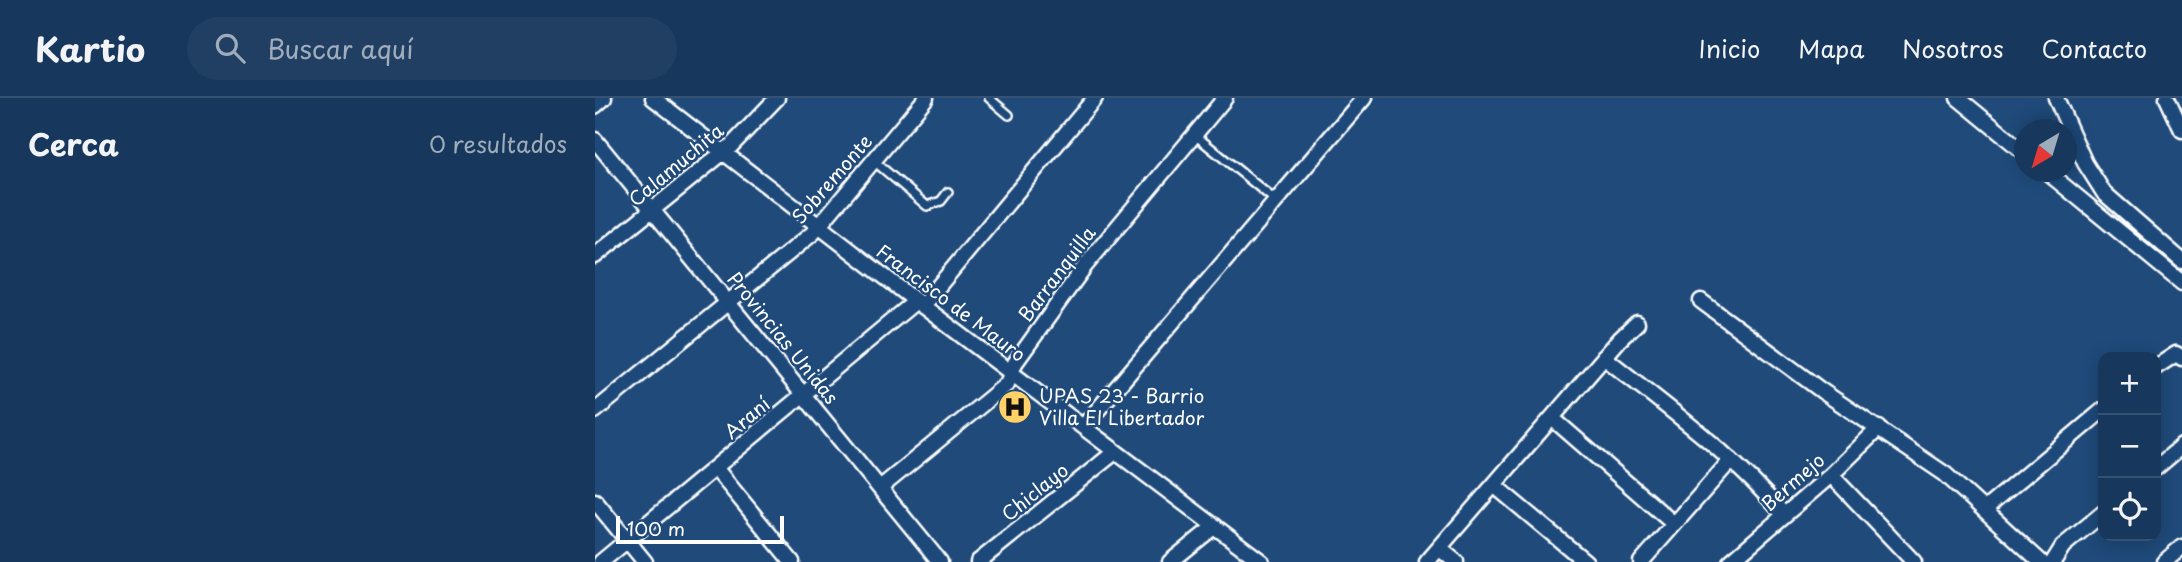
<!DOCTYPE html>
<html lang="es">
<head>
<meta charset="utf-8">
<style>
	body { margin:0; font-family:"Playpen Sans",sans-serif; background:#203f62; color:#f1f3f6 }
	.controls { position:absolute; right:21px; bottom:21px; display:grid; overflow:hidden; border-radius:14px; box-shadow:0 4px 18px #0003 }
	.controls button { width:63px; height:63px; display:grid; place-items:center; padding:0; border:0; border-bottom:2px solid #365272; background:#17385c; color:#f1f3f6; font:35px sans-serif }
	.compass { position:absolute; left:1419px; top:21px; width:63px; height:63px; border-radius:50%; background:#17385c; box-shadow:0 4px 18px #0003; rotate:218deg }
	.scale { position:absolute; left:21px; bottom:18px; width:168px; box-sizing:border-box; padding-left:7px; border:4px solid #fff; border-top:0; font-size:19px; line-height:24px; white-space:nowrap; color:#fff; -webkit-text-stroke:5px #1f4a7a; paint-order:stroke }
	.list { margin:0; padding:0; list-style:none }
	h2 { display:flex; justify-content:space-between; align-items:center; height:91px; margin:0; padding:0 28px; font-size:30px }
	h2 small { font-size:23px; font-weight:400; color:#9eacbb }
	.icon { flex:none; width:38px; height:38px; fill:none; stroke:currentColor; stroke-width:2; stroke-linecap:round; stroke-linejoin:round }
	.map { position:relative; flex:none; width:1587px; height:464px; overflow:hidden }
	header { display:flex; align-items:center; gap:42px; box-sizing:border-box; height:98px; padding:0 35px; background:#17385c; border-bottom:2px solid #365272 }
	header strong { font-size:33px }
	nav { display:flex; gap:38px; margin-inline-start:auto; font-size:24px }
	.search { width:490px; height:63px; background:#203f62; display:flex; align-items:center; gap:18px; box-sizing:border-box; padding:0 24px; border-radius:38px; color:#9eacbb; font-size:26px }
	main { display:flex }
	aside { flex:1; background:#17385c }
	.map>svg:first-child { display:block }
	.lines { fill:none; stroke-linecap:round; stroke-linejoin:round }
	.service-casing { stroke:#fff; stroke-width:12 }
	.minor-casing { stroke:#fff; stroke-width:19 }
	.service { stroke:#1f4a7a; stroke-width:7 }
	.minor { stroke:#1f4a7a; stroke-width:14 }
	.labels { text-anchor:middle; stroke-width:5; stroke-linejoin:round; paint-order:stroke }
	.street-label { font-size:19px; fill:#fff; stroke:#1f4a7a }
	.poi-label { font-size:19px; fill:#fff; stroke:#1f4a7a; text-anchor:start }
</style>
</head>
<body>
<header>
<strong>Kartio</strong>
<div class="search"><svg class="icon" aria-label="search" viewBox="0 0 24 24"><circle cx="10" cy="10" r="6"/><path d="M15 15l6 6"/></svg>Buscar aquí</div>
<nav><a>Inicio</a><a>Mapa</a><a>Nosotros</a><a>Contacto</a></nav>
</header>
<main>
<aside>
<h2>Cerca<small>0 resultados</small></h2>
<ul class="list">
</ul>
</aside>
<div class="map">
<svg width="1587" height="464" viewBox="0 0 1587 464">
	<rect width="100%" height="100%" fill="#1f4a7a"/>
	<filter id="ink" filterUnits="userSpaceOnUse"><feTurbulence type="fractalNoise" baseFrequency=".0143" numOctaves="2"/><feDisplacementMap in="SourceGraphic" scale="14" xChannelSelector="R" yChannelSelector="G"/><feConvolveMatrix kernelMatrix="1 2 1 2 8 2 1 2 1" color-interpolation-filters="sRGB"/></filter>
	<g filter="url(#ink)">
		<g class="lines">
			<g class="service-casing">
				<path id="service" d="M394,0L414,17
					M600,37L681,103
					M279,63L332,108L346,103L353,94"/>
			</g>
			<g class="minor-casing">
				<path id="minor" d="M58,0L321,203L667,464
					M1363,0L1430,55
					M1461,0L1490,65L1509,95L1587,163
					M1572,0L1587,32
					M0,8L9,0
					M0,42L345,464
					M1452,74L1587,185
					M0,158L136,48L182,0
					M1106,203L1227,293L1350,376L1446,464
					M327,208L500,0
					M1009,259C1071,309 1138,356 1189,417
					M1561,269L1581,256L1587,260
					M0,313L218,135L331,0
					M957,320L1079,426
					M488,329L769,0
					M1561,370L1587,348
					M121,371L197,464
					M1236,377L1319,464
					M900,388L991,464
					M285,390L412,286L420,265L490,168L630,0
					M0,403L50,464
					M1390,411L1508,312
					M844,450L861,464
					M6,464L321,203
					M383,464L520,354
					M575,464L620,428
					M832,464L1025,241L1042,225
					M1046,464L1136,362
					M1135,464L1236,377L1284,330
					M1458,464L1468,448L1508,415
					M1569,464L1587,449"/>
			</g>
			<use href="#service" class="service"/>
			<use href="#minor" class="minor"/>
		</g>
	</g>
	<defs>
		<g id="hospital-disc" transform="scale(1.75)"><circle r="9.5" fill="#ffd166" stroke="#1f4a7a"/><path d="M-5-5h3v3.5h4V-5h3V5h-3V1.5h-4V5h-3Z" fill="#111"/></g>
	</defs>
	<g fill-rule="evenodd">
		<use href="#hospital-disc" x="420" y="309"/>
	</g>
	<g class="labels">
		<g class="street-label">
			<text transform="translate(81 67) rotate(-40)" y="7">Calamuchita</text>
			<text transform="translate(237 81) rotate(-49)" y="7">Sobremonte</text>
			<text transform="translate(462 176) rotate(-53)" y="7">Barranquilla</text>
			<text transform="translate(356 205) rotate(37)" y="7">Francisco de Mauro</text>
			<text transform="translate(188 240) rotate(51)" y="7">Provincias Unidas</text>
			<text transform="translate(152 320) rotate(-40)" y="7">Araní</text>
			<text transform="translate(1198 384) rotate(-41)" y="7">Bermejo</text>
			<text transform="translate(440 394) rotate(-39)" y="7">Chiclayo</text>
		</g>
		<g class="poi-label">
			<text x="444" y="305">UPAS 23 - Barrio<tspan x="444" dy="22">Villa El Libertador</tspan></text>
		</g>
	</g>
</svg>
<div class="controls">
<button>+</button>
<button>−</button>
<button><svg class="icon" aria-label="locate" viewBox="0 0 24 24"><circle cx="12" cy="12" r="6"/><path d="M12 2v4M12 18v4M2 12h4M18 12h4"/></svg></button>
</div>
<svg class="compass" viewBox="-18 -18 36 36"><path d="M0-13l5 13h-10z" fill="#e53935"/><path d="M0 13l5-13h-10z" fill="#9eacbb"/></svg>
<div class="scale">100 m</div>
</div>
</main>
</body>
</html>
